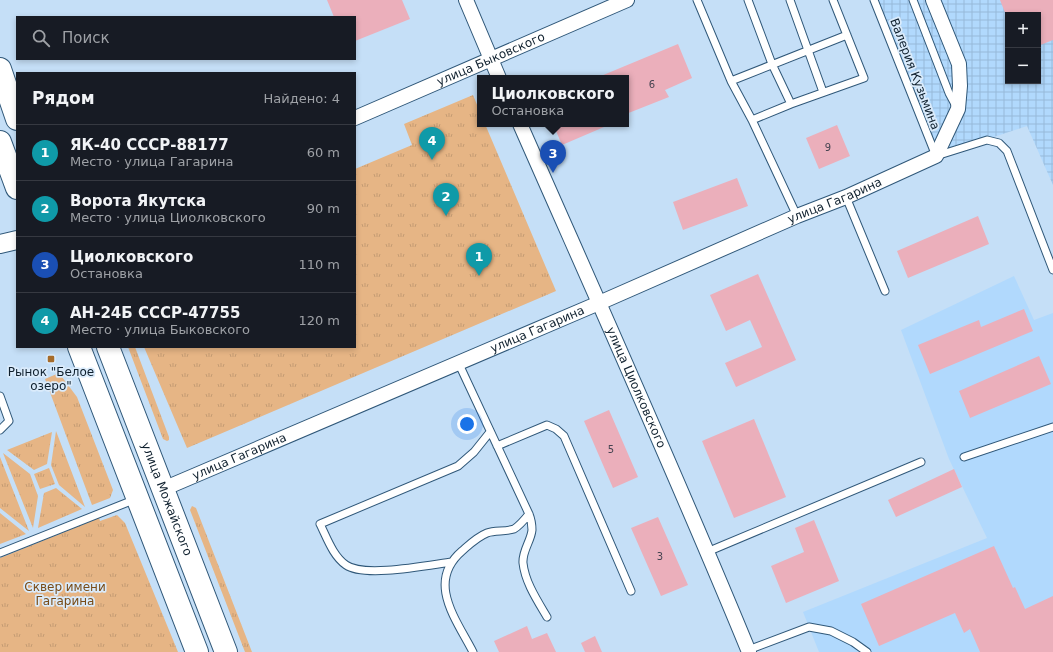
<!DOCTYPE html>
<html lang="ru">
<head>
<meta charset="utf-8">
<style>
	body { margin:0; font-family:"DejaVu Sans",sans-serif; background:#20242c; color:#f1f3f6 }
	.controls { position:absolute; right:12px; top:12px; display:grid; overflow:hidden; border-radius:0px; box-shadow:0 2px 6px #0003 }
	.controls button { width:36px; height:36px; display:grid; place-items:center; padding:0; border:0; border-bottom:1px solid #363941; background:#171b24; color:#f1f3f6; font:20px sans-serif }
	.you { position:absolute; left:467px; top:424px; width:14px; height:14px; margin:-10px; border:3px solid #fff; border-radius:50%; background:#1a73e8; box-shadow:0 0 0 6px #1a73e833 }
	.badge { display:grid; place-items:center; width:26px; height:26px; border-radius:50%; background:#7c3aed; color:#fff; font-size:13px; font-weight:700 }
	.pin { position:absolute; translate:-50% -33px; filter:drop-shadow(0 1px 2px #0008) }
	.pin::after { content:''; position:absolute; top:21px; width:14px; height:12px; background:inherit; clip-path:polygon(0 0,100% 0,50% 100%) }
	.popup { position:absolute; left:477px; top:75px; width:152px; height:52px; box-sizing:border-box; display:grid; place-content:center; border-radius:0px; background:#171b24; filter:drop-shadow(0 1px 3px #0005); font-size:13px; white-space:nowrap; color:#9ea1a6 }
	.popup b { font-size:15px; color:#f1f3f6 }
	.popup::after { content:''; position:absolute; left:50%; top:100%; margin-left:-8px; border:8px solid transparent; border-top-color:#171b24 }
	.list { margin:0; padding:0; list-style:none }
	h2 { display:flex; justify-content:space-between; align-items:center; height:52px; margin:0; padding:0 16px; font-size:17px }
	h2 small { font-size:13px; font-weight:400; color:#9ea1a6 }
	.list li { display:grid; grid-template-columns:26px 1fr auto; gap:12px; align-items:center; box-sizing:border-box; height:56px; padding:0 16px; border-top:1px solid #363941 }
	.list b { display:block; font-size:15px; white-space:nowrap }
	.list p { margin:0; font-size:13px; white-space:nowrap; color:#9ea1a6 }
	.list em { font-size:13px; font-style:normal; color:#9ea1a6 }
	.icon { flex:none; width:22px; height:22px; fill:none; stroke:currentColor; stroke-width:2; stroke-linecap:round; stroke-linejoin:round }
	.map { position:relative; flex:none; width:1053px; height:652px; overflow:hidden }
	.search { position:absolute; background:#171b24; box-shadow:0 2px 6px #0003; left:16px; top:16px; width:340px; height:44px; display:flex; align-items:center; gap:10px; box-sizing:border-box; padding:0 14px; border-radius:0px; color:#9ea1a6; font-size:15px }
	.panel { position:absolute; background:#171b24; box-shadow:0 2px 6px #0003; left:16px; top:72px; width:340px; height:276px; border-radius:0px }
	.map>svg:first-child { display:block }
	.built { fill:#b1d9fd }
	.industrial { fill:url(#industrial-grid); fill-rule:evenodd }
	.grass { fill:url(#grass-tufts) }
	.building { fill:#ebafbb }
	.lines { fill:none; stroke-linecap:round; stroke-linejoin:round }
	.service-casing { stroke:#305879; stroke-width:9 }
	.minor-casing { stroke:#305879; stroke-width:16 }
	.tertiary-casing { stroke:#305879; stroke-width:20 }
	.primary-casing { stroke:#305879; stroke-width:24 }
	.service { stroke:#fff; stroke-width:7 }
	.minor { stroke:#fff; stroke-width:14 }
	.tertiary { stroke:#fff; stroke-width:18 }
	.primary { stroke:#fff; stroke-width:22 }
	.poi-dot { fill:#a66c2b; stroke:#daebfb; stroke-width:1.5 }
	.labels { text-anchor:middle; stroke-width:3.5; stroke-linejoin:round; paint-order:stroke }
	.number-label { font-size:10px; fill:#464451 }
	.street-label { font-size:12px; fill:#0f202e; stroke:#daebfb }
	.poi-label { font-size:12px; fill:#0f202e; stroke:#daebfb }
	.park-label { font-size:12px; fill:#784b17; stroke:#daebfb }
</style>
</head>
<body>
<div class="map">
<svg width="1053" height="652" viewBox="0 0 1053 652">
	<defs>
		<pattern id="industrial-grid" width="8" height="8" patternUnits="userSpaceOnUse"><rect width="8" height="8" fill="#b1d9fd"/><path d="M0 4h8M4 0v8" fill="none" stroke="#97bad9"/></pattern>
		<pattern id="grass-tufts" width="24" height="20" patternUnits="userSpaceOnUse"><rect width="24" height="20" fill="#e6b585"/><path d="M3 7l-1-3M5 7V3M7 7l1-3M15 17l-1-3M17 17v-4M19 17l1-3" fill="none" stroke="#c49b73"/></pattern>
	</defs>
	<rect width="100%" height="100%" fill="#c5dff7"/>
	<path class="built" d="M1014,276L1034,320L1053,313V652H819L803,612L987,538L949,459L901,330Z"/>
	<path class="industrial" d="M874,0H1053V185L1027,126L936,156ZM1008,15H1038V81H1008Z"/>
	<path class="grass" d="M473,95L480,112V124H485L556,291L187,448L144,347H355V169L412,145L404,124Z
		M128,347H135L169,437V440L167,441L163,439Z
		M59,373L77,397L113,490L110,498L92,505L45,379Z
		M56,431L85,507L59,485L51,465Z
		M52,432L47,464L34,470L7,450Z
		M3,453L30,474L38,496L33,528Z
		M0,457L29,531L0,508Z
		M49,468L55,484L40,489L34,474Z
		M56,488L82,509L38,528L44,493Z
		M192,506L196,508L252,652H245L190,510Z
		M0,513L26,534L0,544Z
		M117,515L125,523L178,652H0V558L99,518L100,521Z"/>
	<path class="building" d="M327,0H402L410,19L355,41V17H334Z
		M1000,0H1053V40L1038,46V15H1006Z
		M678,44L692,78L665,90L669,97L626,114V78H596Z
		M553,124H611L562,145Z
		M837,125L850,156L819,169L806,138Z
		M737,178L748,206L683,230L673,202Z
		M978,216L989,244L908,278L897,251Z
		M758,274L796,360L736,387L725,363L762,347L750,320L726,331L710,295Z
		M1024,309L1033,331L930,374L918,345L979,320L981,327Z
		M1039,356L1051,384L970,418L959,391Z
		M609,410L638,477L613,488L584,421Z
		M754,419L786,497L734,518L702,441Z
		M954,469L962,487L896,517L888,500Z
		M658,517L688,585L661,596L631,528Z
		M814,520L839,581L786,603L771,566L804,552L795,528Z
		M994,546L1013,588L1015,587L1025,609L1053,596V652H980L970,629L964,633L955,613L879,646L861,604Z
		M527,626L532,639L547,633L556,652H499L494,641Z
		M595,636L602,652H585L581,643Z"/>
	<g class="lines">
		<g class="service-casing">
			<path id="service" d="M697,0L731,81L752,120L797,216
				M748,0L772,64L791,104
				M790,0L823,92
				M874,0L936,156L987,140L999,143L1007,151L1053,270
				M913,0L949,93L956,106
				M731,81L847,35
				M752,120L791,104L864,78L833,0
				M846,197L885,291
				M458,362L529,514C531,519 532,524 532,530C531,541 522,551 523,563C525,582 537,600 547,617
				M0,396L9,421L0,430
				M497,446L547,425L556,429L564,436L631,591
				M964,457L1053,427
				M707,552L921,462
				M0,553L136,499
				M452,562C429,565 364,578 346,565C333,556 327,538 320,524L458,466L474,452L490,432
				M748,650L809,627L831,631L853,642L867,652
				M473,652C456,619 426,582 462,551C470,544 477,537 487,533C495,530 505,532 514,529C519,526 525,519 529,514"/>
		</g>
		<g class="minor-casing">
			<g id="minor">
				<path d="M466,0L499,78"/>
				<path id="s1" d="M355,118L627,0"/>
				<path id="s2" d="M520,124C597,299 676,474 749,652"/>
				<path id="s3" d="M163,489L599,303L797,216L846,197L936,156L958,109L960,86L959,64L933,0"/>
			</g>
		</g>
		<g class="tertiary-casing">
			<path id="tertiary" d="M0,244L17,240"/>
		</g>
		<g class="primary-casing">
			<g id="primary">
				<path d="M0,69L17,119"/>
				<path d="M0,142L17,188"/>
				<path d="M79,347L197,652"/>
				<path id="s4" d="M108,347L226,652"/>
			</g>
		</g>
		<use href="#service" class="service"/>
		<use href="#minor" class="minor"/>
		<use href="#tertiary" class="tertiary"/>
		<use href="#primary" class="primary"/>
	</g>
	<rect class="poi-dot" x="47" y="355" width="8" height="8" rx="2"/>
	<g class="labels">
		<g class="number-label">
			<text x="652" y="88">6</text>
			<text x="828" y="151">9</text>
			<text x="611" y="453">5</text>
			<text x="660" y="560">3</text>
		</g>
		<g class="street-label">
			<text dy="4" stroke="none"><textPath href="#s1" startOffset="148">улица Быковского</textPath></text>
			<text transform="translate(915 74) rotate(69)" y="4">Валерия Кузьмина</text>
			<text dy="4" stroke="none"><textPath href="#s3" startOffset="731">улица Гагарина</textPath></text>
			<text dy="4" stroke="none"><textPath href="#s3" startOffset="407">улица Гагарина</textPath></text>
			<text dy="4" stroke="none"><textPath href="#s2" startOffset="288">улица Циолковского</textPath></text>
			<text dy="4" stroke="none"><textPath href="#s3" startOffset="83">улица Гагарина</textPath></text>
			<text dy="4" stroke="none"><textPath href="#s4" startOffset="163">улица Можайского</textPath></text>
		</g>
		<g class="poi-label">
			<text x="51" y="376">Рынок "Белое<tspan x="51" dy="14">озеро"</tspan></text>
		</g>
		<g class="park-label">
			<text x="65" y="591">Сквер имени<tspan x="65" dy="14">Гагарина</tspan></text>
		</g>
	</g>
</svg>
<div class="controls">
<button>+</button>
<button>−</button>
</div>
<div class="you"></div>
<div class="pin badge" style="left:479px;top:276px;background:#0f9aa8">1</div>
<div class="pin badge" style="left:446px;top:216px;background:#0f9aa8">2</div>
<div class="pin badge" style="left:553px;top:173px;background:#1a4fb4">3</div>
<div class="popup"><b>Циолковского</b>Остановка</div>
<div class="pin badge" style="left:432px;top:160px;background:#0f9aa8">4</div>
<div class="search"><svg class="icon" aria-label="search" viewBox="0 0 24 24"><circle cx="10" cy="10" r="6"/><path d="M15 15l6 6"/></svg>Поиск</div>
<section class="panel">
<h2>Рядом<small>Найдено: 4</small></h2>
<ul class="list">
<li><span class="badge" style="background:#0f9aa8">1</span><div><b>ЯК-40 СССР-88177</b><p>Место · улица Гагарина</p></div><em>60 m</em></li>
<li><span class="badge" style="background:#0f9aa8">2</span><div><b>Ворота Якутска</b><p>Место · улица Циолковского</p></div><em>90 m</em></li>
<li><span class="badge" style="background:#1a4fb4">3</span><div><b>Циолковского</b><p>Остановка</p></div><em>110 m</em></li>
<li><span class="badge" style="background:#0f9aa8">4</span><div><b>АН-24Б СССР-47755</b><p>Место · улица Быковского</p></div><em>120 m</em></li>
</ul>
</section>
</div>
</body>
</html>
